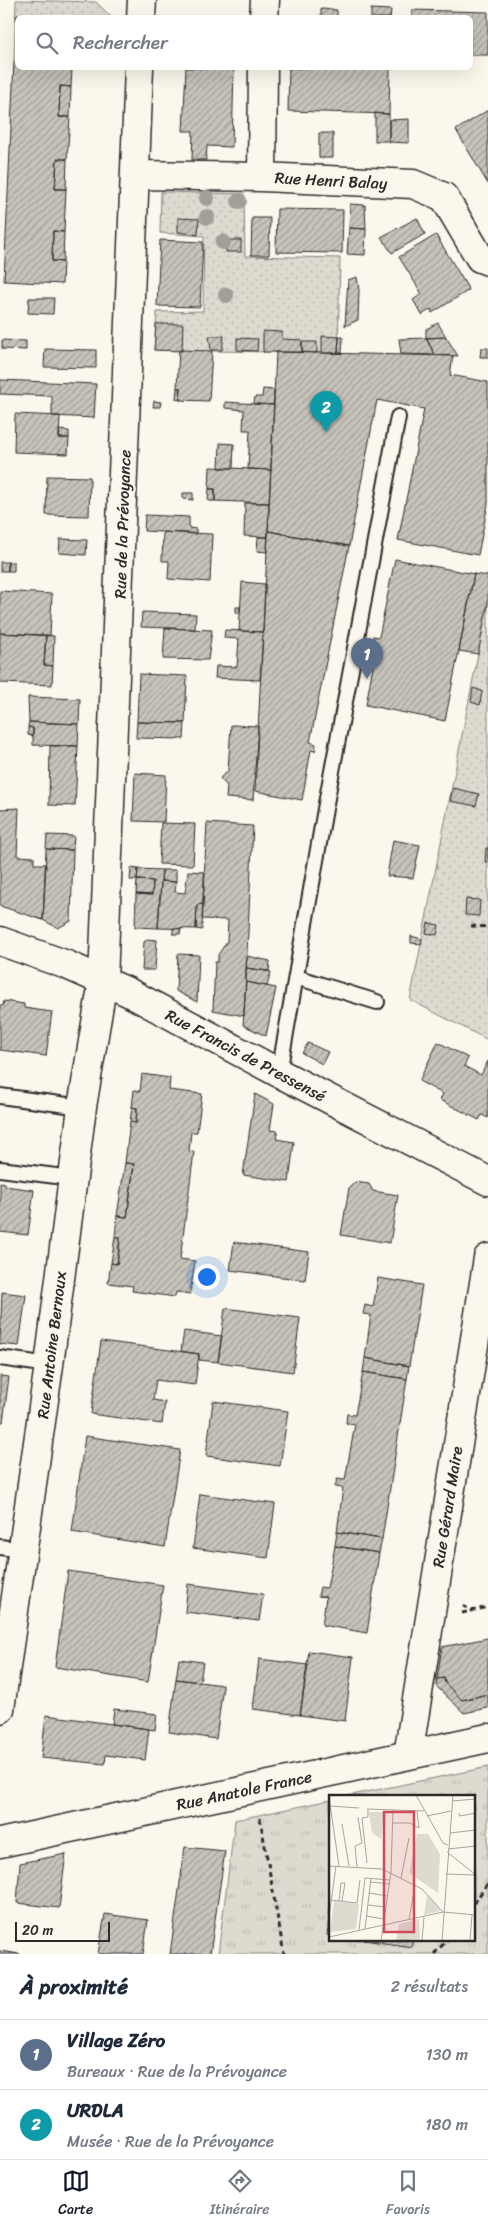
<!DOCTYPE html>
<html lang="fr">
<head>
<meta charset="utf-8">
<style>
	body { margin:0; font-family:Sriracha,sans-serif; background:#f6f6f7; color:#1f2937 }
	.scale { position:absolute; left:15px; bottom:12px; width:95px; box-sizing:border-box; padding-left:5px; border:2px solid #2b2b2b; border-top:0; font-size:14px; line-height:18px; white-space:nowrap; color:#2b2b2b; -webkit-text-stroke:4px #fbf7ec; paint-order:stroke }
	.you { position:absolute; left:206px; top:1276px; width:18px; height:18px; margin:-12px; border:4px solid #fff; border-radius:50%; background:#1a73e8; box-shadow:0 0 0 8px #1a73e833 }
	.badge { display:grid; place-items:center; width:32px; height:32px; border-radius:50%; background:#111827; color:#fff; font-size:16px; font-weight:700 }
	.pin { position:absolute; translate:-50% -41px; filter:drop-shadow(0 1px 2px #0008) }
	.pin::after { content:''; position:absolute; top:26px; width:18px; height:15px; background:inherit; clip-path:polygon(0 0,100% 0,50% 100%) }
	.list { margin:0; padding:0; list-style:none }
	h2 { display:flex; justify-content:space-between; align-items:center; height:65px; margin:0; padding:0 20px; font-size:21px }
	h2 small { font-size:16px; font-weight:400; color:#747a83 }
	.list li { display:grid; grid-template-columns:32px 1fr auto; gap:15px; align-items:center; box-sizing:border-box; height:70px; padding:0 20px; border-top:1px solid #e0e1e3 }
	.list b { display:block; font-size:19px; white-space:nowrap }
	.list p { margin:0; font-size:16px; white-space:nowrap; color:#747a83 }
	.list em { font-size:16px; font-style:normal; color:#747a83 }
	.icon { flex:none; width:28px; height:28px; fill:none; stroke:currentColor; stroke-width:2; stroke-linecap:round; stroke-linejoin:round }
	.map { position:relative; flex:none; width:488px; height:1954px; overflow:hidden }
	.search { position:absolute; background:#fff; box-shadow:0 5px 20px #0002; left:15px; right:15px; top:15px; height:55px; display:flex; align-items:center; gap:12px; box-sizing:border-box; padding:0 18px; border-radius:8px; color:#747a83; font-size:19px }
	.sheet { height:205px; background:#fff }
	nav { display:flex; justify-content:space-around; align-items:center; box-sizing:border-box; height:70px; border-top:1px solid #e0e1e3; background:#fff; font-size:14px; color:#747a83 }
	nav a { display:grid; justify-items:center; gap:2px }
	nav .on { color:#111827 }
	.map>svg:first-child { display:block }
	.park { fill:url(#park-tufts); stroke:#84827e }
	.garden { fill:url(#garden-dots); stroke:#84827e }
	.building { fill:url(#building-hatch); stroke:#2b2b2b }
	.lines { fill:none; stroke-linecap:round; stroke-linejoin:round }
	.service-casing { stroke:#2b2b2b; stroke-width:18 }
	.minor-casing { stroke:#2b2b2b; stroke-width:31 }
	.tertiary-casing { stroke:#2b2b2b; stroke-width:31 }
	.path { stroke:#2b2b2b; stroke-width:3; stroke-dasharray:5 4; stroke-linecap:butt }
	.service { stroke:#fbf7ec; stroke-width:14 }
	.minor { stroke:#fbf7ec; stroke-width:28 }
	.tertiary { stroke:#fbf7ec; stroke-width:28 }
	.tree { fill:#a19f98 }
	.labels { text-anchor:middle; stroke-width:4.5; stroke-linejoin:round; paint-order:stroke }
	.street-label { font-size:16px; fill:#2b2b2b; stroke:#fbf7ec }
	.inset-road { fill:none; stroke:#a8a59f; stroke-width:1 }
	.view { fill:#d1495b; fill-opacity:0.15; stroke:#d1495b; stroke-width:2.5 }
	.inset-edge { fill:none; stroke:#2b2b2b; stroke-width:2.5 }
</style>
</head>
<body>
<div class="map">
<svg width="488" height="1954" viewBox="0 0 488 1954">
	<defs>
		<pattern id="park-tufts" width="24" height="20" patternUnits="userSpaceOnUse" patternTransform="scale(1.25)"><rect width="24" height="20" fill="#dddad0"/><path d="M3 7l-1-3M5 7V3M7 7l1-3M15 17l-1-3M17 17v-4M19 17l1-3" fill="none" stroke="#bebbb3"/></pattern>
		<pattern id="garden-dots" width="8" height="8" patternUnits="userSpaceOnUse" patternTransform="scale(1.25)"><rect width="8" height="8" fill="#dddad0"/><path d="M2 2h.1M6 6h.1" fill="none" stroke="#bebbb3" stroke-width="1.8" stroke-linecap="round"/></pattern>
		<pattern id="building-hatch" width="6" height="6" patternUnits="userSpaceOnUse" patternTransform="scale(1.25)"><rect width="6" height="6" fill="#c7c4bc"/><path d="M-1 1l2-2M0 6l6-6M5 7l2-2" fill="none" stroke="#a29f99"/></pattern>
	</defs>
	<rect width="100%" height="100%" fill="#fbf7ec"/>
	<filter id="ink" filterUnits="userSpaceOnUse"><feTurbulence type="fractalNoise" baseFrequency=".02" numOctaves="2"/><feDisplacementMap in="SourceGraphic" scale="10" xChannelSelector="R" yChannelSelector="G"/><feConvolveMatrix kernelMatrix="1 2 1 2 8 2 1 2 1" color-interpolation-filters="sRGB"/></filter>
	<g filter="url(#ink)">
		<path class="park" d="M488,1767V1954H218L235,1820L330,1800V1940H474V1796H347Z"/>
		<path class="garden" d="M16,0L96,2L111,17L18,18L17,62H14Z
			M161,192L244,194L245,256L340,258L338,353L154,350L157,312L203,311L204,236L160,233Z
			M488,603V1040L410,1000Z"/>
		<path class="building" d="M321,9L337,10V18H321Z
			M371,9L391,10L390,18H371Z
			M412,10L488,12V55H470V18H412Z
			M17,15L42,16L41,18H18L16,30Z
			M14,62H18V68H72L71,87L60,86L59,117H70L67,159H57L55,189H66L64,232L53,231L52,261L63,262L62,284L4,281Z
			M186,68H234L232,147L207,146L206,160H192L193,131H183Z
			M289,68H390L389,114L288,111Z
			M60,86L71,87L70,117H59Z
			M488,110V184L456,130Z
			M375,113L389,114V141H375Z
			M409,119V143L389,142V120Z
			M319,133H333V158H319Z
			M57,159H67L66,189H55Z
			M350,204L365,205L366,229L349,228Z
			M277,209L343,210L342,253L276,252Z
			M178,218L199,219L198,235L178,232Z
			M252,218H270L269,255H251Z
			M417,218L425,234L392,253L381,237Z
			M349,228L366,229L365,255L347,254Z
			M53,231L64,232L63,262L52,261Z
			M436,235L469,290L432,313L431,309L422,315L413,300L422,294L399,257Z
			M160,240L203,242L200,307L157,306Z
			M226,240H241V252H226Z
			M357,277L359,290L358,320L345,326L348,280Z
			M29,298H54L53,314L28,313Z
			M438,323L446,337L426,338V329Z
			M156,324H183L182,351L154,350Z
			M263,331L282,332V339L302,340V352H263Z
			M209,336H224L222,350H211Z
			M322,336L339,337L338,353H322Z
			M339,337H343L342,353H338Z
			M446,337L458,356L435,355L426,338Z
			M237,338L258,339L257,351L237,350Z
			M426,338L435,355L401,354L399,339Z
			M2,340L26,341V350L2,349Z
			M302,342H317V353L302,352Z
			M481,348H488V357H480Z
			M45,349L96,350V368L44,367Z
			M179,350L212,351L209,401L180,400L181,388H177Z
			M276,352L453,356L450,375L488,382V504L478,555L398,540L424,409L377,400L349,546L268,531Z
			M0,380L96,384L94,418L52,416V396L0,394Z
			M177,388H181L180,400L176,399Z
			M263,389L274,390V405L254,404L255,397H262Z
			M154,401L161,402L160,407H153Z
			M225,402L274,405L271,470L248,469L250,430H243L244,410L225,408Z
			M15,414L60,416L59,438H69L68,454L14,452Z
			M59,430L69,431V438H59Z
			M220,443L234,444L233,468H219Z
			M210,467L271,470L269,503L215,501V489H209Z
			M47,476L90,477L89,516L46,515Z
			M209,489H215V501H208Z
			M183,493H193V500L183,499Z
			M245,503H269L268,537L244,536Z
			M145,515L189,517V528L196,529V534L144,531Z
			M268,531L349,546L310,742L316,744L315,751L311,750L302,800L255,791Z
			M163,532L212,534L210,582L168,579L169,561H162Z
			M258,537H268L267,552L257,551Z
			M60,539L87,540L86,555L59,553Z
			M395,559L474,574L445,721L366,705L375,655L369,654L373,636L379,637Z
			M0,562H8V571H0Z
			M8,562H14V571H8Z
			M474,574L488,576V602L478,654L459,651Z
			M242,582L265,584L263,632L239,631Z
			M0,591L52,594L50,636L0,633Z
			M236,607H240V613H236Z
			M142,612L196,614L195,629L141,627Z
			M165,628L212,630L208,660L163,659Z
			M225,630L263,632L260,680L215,678L216,666L237,667L239,639L224,638Z
			M0,633L46,635L44,665L53,666L52,685L0,683Z
			M46,635L54,636L53,666L44,665Z
			M139,674L187,676L185,723L137,722Z
			M473,688L482,691L480,705L471,702Z
			M28,697L80,699L79,724L29,722Z
			M29,722L79,724L78,746L33,745V728L28,727Z
			M137,722L185,723L184,739L136,738Z
			M231,725L258,726L253,800L226,798L227,786L220,778L228,771Z
			M28,727L33,728V736L28,735Z
			M50,746H78L75,806L49,805Z
			M135,773L166,775L164,822L133,821Z
			M453,788L479,794L476,806L450,801Z
			M19,808L17,856L34,857V864H46L43,920L0,906V809Z
			M161,823L195,824L193,865L159,864Z
			M207,823L253,826L244,1016L213,1010L215,962H218V955L227,941L228,920L202,919Z
			M47,835L74,836L73,850L46,849Z
			M393,840L420,845L413,878L387,876Z
			M486,848H488V862H485Z
			M46,849L73,850L71,921L58,928L43,920Z
			M131,868L138,869L137,880H130Z
			M138,869L162,870L158,928L135,927L136,894L152,895L153,881L137,880Z
			M162,870H176V882L161,881Z
			M188,871L205,872L203,904L197,905L196,929L158,928L161,881L176,882L175,892L185,893Z
			M137,880L153,881L152,895L136,894Z
			M466,899L480,900L479,916L465,915Z
			M203,904L202,930L196,929L197,905Z
			M428,923L439,925L437,935L426,933Z
			M173,928L181,929L180,934H173Z
			M411,936L422,939L421,944L411,943Z
			M147,939L157,940L155,970H142L144,942Z
			M178,954L199,955L197,1002L176,991Z
			M247,956L270,961L269,971L246,968Z
			M246,968L271,972L267,986L246,982Z
			M246,982L276,988L266,1036L243,1025Z
			M4,1001L24,1004V1008L52,1012L46,1056L0,1050V1005L3,1006Z
			M438,1042L468,1058L464,1066L481,1075L488,1061V1118L482,1115L479,1120L440,1100L443,1094L419,1081Z
			M308,1043L328,1052L322,1064L302,1053Z
			M142,1074L170,1078L169,1090L202,1094L197,1132H191L189,1151L194,1152L180,1259L195,1261L190,1294L176,1292L175,1297L132,1291L133,1286L108,1283L111,1263L117,1264L119,1251L120,1237H115L117,1216L127,1217L134,1164L125,1163L130,1122L136,1123L137,1108L132,1107L134,1090L140,1091Z
			M255,1094L274,1104L270,1130L278,1131L276,1139L294,1142L289,1182L243,1175Z
			M132,1107L137,1108L136,1123L130,1122Z
			M125,1163L134,1164L127,1217L117,1216Z
			M0,1182L5,1183V1186L34,1190L28,1235L0,1232Z
			M355,1182L369,1184L373,1191L398,1195L390,1243L341,1235L349,1188Z
			M115,1237H120L117,1264L111,1263Z
			M234,1242L309,1252L305,1280L230,1270Z
			M378,1278L422,1285L409,1366L365,1358L371,1315L363,1314L365,1305L373,1307Z
			M2,1292L26,1295L19,1346L0,1344Z
			M225,1308L300,1318L293,1372L218,1362Z
			M184,1331L222,1336L218,1362L199,1360V1354L181,1351Z
			M101,1341L199,1354L195,1385L156,1380L153,1400L165,1402L162,1424L91,1414Z
			M365,1358L409,1366L407,1379L363,1372Z
			M363,1372L407,1379L382,1539L337,1532L343,1488L335,1487L337,1479L345,1480L355,1424L346,1423L347,1414L355,1415Z
			M0,1376L9,1377L3,1422H0Z
			M213,1401L288,1411L280,1466L206,1456Z
			M85,1436L180,1450L165,1547L72,1532Z
			M200,1494L275,1504L268,1558L193,1548Z
			M337,1532L382,1539L379,1553L335,1546Z
			M335,1546L379,1553L367,1633L322,1625L326,1597L318,1596L320,1587L327,1588Z
			M68,1571L163,1585L148,1682L55,1667Z
			M188,1584L263,1594L259,1621L185,1612Z
			M488,1638V1694L462,1700L445,1683L444,1678L437,1679L442,1647Z
			M309,1651L353,1657L345,1721L300,1715Z
			M179,1659L203,1662L200,1682L176,1679Z
			M259,1659L308,1665L300,1715L253,1709Z
			M444,1678L445,1683L462,1700L488,1694V1708L464,1713L436,1686L437,1679Z
			M176,1679L223,1685L216,1739L169,1732Z
			M114,1709L157,1714L155,1730L112,1724Z
			M46,1715L149,1729L145,1760L106,1755L105,1764L41,1758Z
			M185,1847L225,1851L210,1954H170Z
			M66,1854L59,1908L17,1903L20,1863Z
			M330,1907V1936L327,1935Z
			M105,1914L148,1920L143,1954H98Z
			M364,1940H412V1947Z
			M0,1951L20,1954H0Z"/>
		<g class="lines">
			<g class="service-casing">
				<path id="service" d="M296,977L377,1002
					M279,1073L325,809L398,417
					M0,1096L82,1107
					M0,1169L72,1178
					M0,1358L49,1365
					M0,1547L22,1550"/>
			</g>
			<g class="minor-casing">
				<path id="minor" d="M141,18L142,0
					M264,18L265,0
					M136,175L262,177L413,184L444,197L480,258L488,261
					M262,177L263,68
					M0,1709L49,1365L82,1107L103,981L139,68
					M408,1755L488,1258"/>
			</g>
			<g class="tertiary-casing">
				<path id="tertiary" d="M0,941L67,965L128,992L279,1073L488,1181
					M0,1843L488,1738"/>
			</g>
			<path class="path" d="M471,926L488,927
				M463,1606L473,1611
				M462,1613L488,1607
				M260,1818L284,1954
				M474,1903L488,1883
				M434,1954L447,1940"/>
			<use href="#service" class="service"/>
			<use href="#minor" class="minor"/>
			<use href="#tertiary" class="tertiary"/>
		</g>
		<g class="tree">
			<circle cx="207" cy="198" r="8"/>
			<circle cx="239" cy="201" r="8"/>
			<circle cx="207" cy="217" r="8"/>
			<circle cx="223" cy="242" r="8"/>
			<circle cx="226" cy="295" r="8"/>
		</g>
	</g>
	<g class="labels">
		<g class="street-label">
			<text transform="translate(331 180) rotate(3)" y="6">Rue Henri Balay</text>
			<text transform="translate(122 524) rotate(-88)" y="6">Rue de la Prévoyance</text>
			<text transform="translate(246 1055) rotate(28)" y="6">Rue Francis de Pressensé</text>
			<text transform="translate(51 1345) rotate(-83)" y="6">Rue Antoine Bernoux</text>
			<text transform="translate(447 1507) rotate(-81)" y="6">Rue Gérard Maire</text>
			<text transform="translate(244 1790) rotate(-12)" y="6">Rue Anatole France</text>
		</g>
	</g>
	<g transform="translate(329 1795)">
		<rect width="146" height="146" fill="#fbf7ec"/>
		<path d="M5,106L30,109L27,134L1,137Z" fill="#dddad0"/>
		<path d="M90,124L91,144L67,146L70,129Z" fill="#dddad0"/>
		<path d="M40,17H55L52,44L43,38ZM88,39H99L111,59L109,98L80,78ZM98,100L111,114V116L95,120Z" fill="#dddad0"/>
		<path class="inset-road" d="M87,0L114,48L119,50M0,2L10,71M123,6L147,4M1,11L30,13M38,14L95,16M130,18L131,21L147,18M98,21L122,16M64,28H81L90,33L88,16M13,29L20,71M121,38L147,35M119,54L147,51M118,57L147,80M38,68L33,23L39,22V14M0,71L53,74L93,94L114,117L147,120M28,72L26,51L33,48L29,22M117,79L145,80M72,83L80,43M42,87L60,89M40,98L58,101M2,105L28,108L31,85M10,106L12,88H16L13,106M39,110L57,112M37,121L55,124M0,122L7,71M80,125L86,90M36,134L42,83M30,135L36,83L60,85M0,142L114,117M52,146L62,77L64,15M93,146L95,122M113,146L124,0M141,146L143,120"/>
		<path class="view" d="M55,17H85V137H55Z"/>
		<rect width="146" height="146" class="inset-edge"/>
	</g>
</svg>
<div class="scale">20 m</div>
<div class="you"></div>
<div class="pin badge" style="left:367px;top:679px;background:#5c6f8a">1</div>
<div class="pin badge" style="left:326px;top:432px;background:#0f9aa8">2</div>
<div class="search"><svg class="icon" aria-label="search" viewBox="0 0 24 24"><circle cx="10" cy="10" r="6"/><path d="M15 15l6 6"/></svg>Rechercher</div>
</div>
<section class="sheet">
<h2>À proximité<small>2 résultats</small></h2>
<ul class="list">
<li><span class="badge" style="background:#5c6f8a">1</span><div><b>Village Zéro</b><p>Bureaux · Rue de la Prévoyance</p></div><em>130 m</em></li>
<li><span class="badge" style="background:#0f9aa8">2</span><div><b>URDLA</b><p>Musée · Rue de la Prévoyance</p></div><em>180 m</em></li>
</ul>
</section>
<nav>
<a class="on"><svg class="icon" aria-label="map" viewBox="0 0 24 24"><path d="M3 6l6-2 6 2 6-2v14l-6 2-6-2-6 2zM9 4v14M15 6v14"/></svg>Carte</a>
<a><svg class="icon" aria-label="directions" viewBox="0 0 24 24"><path d="M12 3l9 9-9 9-9-9zM9 14v-3h6M13 9l2 2-2 2"/></svg>Itinéraire</a>
<a><svg class="icon" aria-label="saved" viewBox="0 0 24 24"><path d="M7 4h10v16l-5-4-5 4z"/></svg>Favoris</a>
</nav>
</body>
</html>
